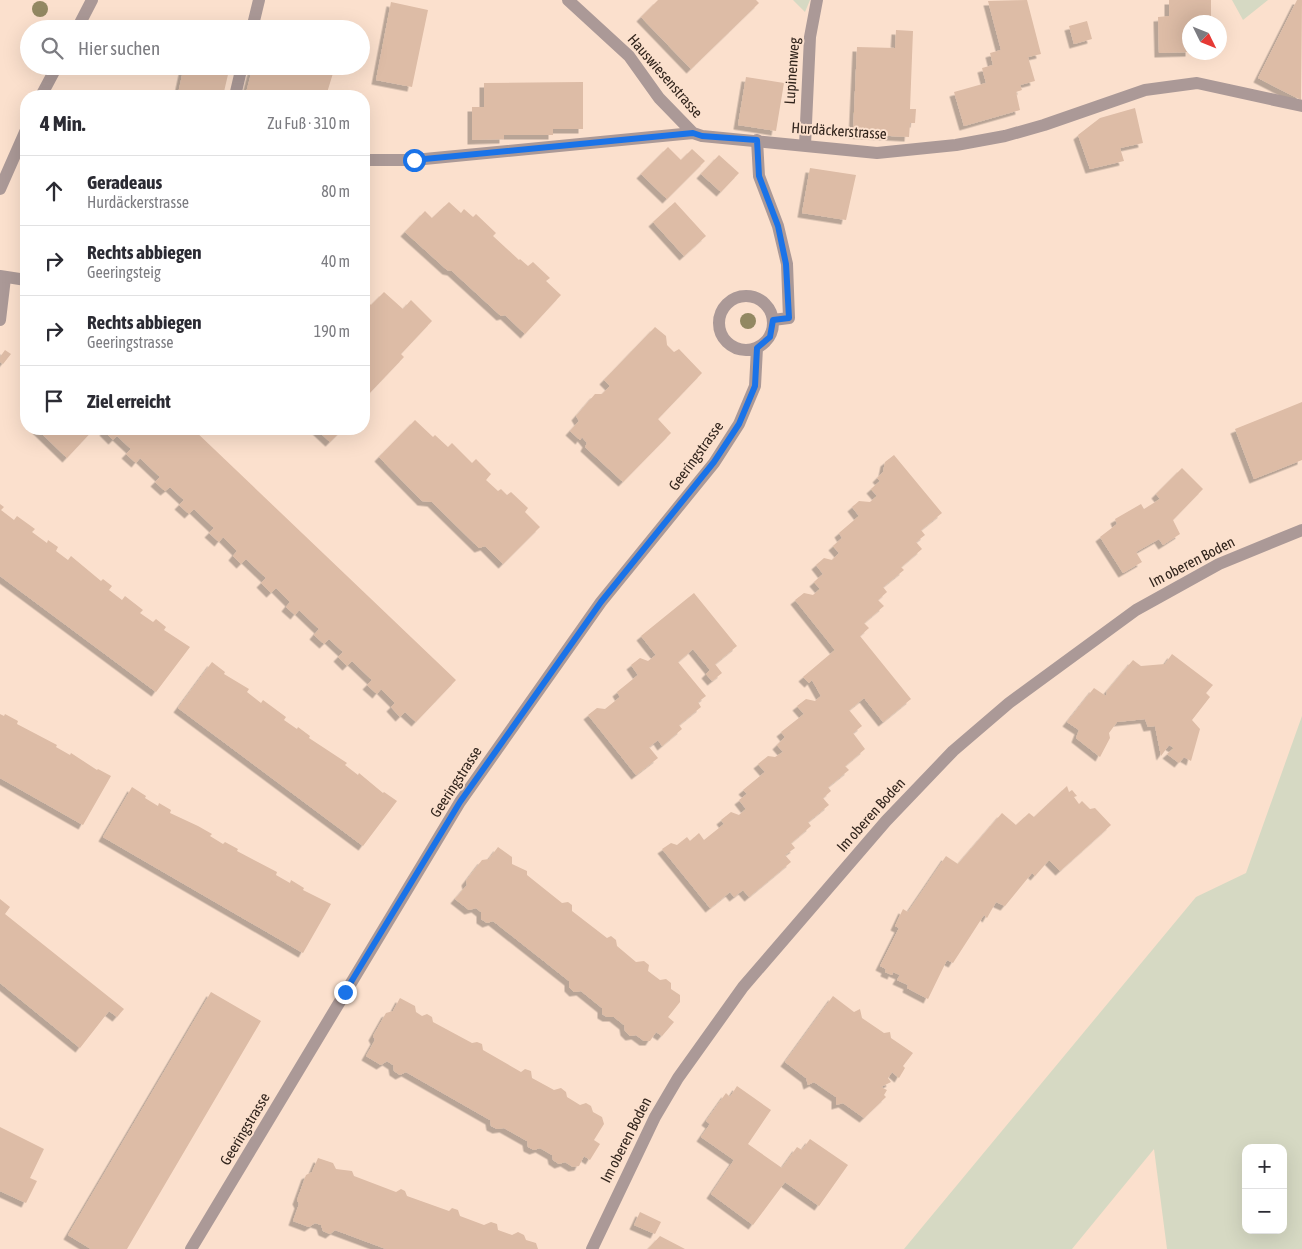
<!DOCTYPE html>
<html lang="de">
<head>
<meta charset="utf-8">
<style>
	body { margin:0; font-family:"Asap Condensed",sans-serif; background:#f7f7f7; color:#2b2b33 }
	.controls { position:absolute; right:15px; bottom:15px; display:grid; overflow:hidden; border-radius:10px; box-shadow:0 5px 20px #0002 }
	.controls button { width:45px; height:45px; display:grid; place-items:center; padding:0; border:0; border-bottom:1px solid #e1e1e2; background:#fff; color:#2b2b33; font:25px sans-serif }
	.compass { position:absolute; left:1182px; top:15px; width:45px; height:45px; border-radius:50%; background:#fff; box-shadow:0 5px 20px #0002; rotate:133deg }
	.stop { position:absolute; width:15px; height:15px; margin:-11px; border:4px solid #1a73e8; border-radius:50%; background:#fff }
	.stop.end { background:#1a73e8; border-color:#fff; box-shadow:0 1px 5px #0008 }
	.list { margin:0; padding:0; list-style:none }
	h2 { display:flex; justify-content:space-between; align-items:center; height:65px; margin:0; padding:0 20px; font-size:21px }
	h2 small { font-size:16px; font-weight:400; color:#7c7c81 }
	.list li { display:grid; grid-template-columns:32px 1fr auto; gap:15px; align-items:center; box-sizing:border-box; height:70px; padding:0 20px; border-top:1px solid #e1e1e2 }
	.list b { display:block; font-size:19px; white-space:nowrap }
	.list p { margin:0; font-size:16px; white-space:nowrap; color:#7c7c81 }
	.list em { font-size:16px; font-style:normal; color:#7c7c81 }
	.icon { flex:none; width:28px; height:28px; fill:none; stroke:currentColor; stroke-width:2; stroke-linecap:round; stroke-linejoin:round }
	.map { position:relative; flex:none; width:1302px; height:1249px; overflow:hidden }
	.search { position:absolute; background:#fff; box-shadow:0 5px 20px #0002; left:20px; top:20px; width:350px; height:55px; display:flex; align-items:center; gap:12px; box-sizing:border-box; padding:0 18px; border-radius:28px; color:#7c7c81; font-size:19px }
	.panel { position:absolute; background:#fff; box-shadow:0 5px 20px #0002; left:20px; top:90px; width:350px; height:345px; border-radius:20px }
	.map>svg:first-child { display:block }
	.green { fill:#d6d9c3; fill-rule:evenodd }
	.building { fill:#ddbca6; filter:url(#shadow) }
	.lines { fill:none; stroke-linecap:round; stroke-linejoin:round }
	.service { stroke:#ab9997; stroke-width:12 }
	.minor { stroke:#ab9997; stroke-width:12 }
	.tree { fill:#928862 }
	.route { stroke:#1a73e8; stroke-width:6 }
	.labels { text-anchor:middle; stroke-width:4; stroke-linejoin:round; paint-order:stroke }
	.street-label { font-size:15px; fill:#31241c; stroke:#fbe0cd }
</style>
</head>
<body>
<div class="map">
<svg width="1302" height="1249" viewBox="0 0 1302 1249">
	<defs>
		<filter id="shadow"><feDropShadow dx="-4.5" dy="4.5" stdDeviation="0" flood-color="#0004"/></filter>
	</defs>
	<rect width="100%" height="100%" fill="#fbe0cd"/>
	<path class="green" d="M793,0H810L805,12Z
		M1232,0H1268L1243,20Z
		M1302,716V1249H1167L1154,1149L1072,1249H904L1196,897L1246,873ZM1246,1148H1283V1230H1246Z"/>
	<path class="building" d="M658,0H756L759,3L691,69L641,17Z
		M1027,0L1041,54L1028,57L1035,81L1020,85L1022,90L1016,92L1020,110L964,126L954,92L986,83L982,68L993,65L990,53L1001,50L988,1Z
		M1169,0H1211V22H1190V52L1159,53L1158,17L1169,16Z
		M1297,0H1302L1301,100L1258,78Z
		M391,2L428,10L412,87L376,80Z
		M1087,21L1092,39L1074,44L1069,26Z
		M896,30L913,31L910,109H916L915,123H910L909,137L853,134L857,47L895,48Z
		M184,66H230L223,96H188L178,94Z
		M253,66H321L334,70L326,96H257L246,93Z
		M746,77L784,83L776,131L738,125Z
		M583,82V129H553V135H504V139L472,140V107H484V83Z
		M1135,108L1143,143L1120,148L1124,161L1090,169L1078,135L1100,118Z
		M668,147L681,160L692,149L705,161L667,199L641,174Z
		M719,155L739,173L721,192L701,174Z
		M810,168L856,175L846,220L802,213Z
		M449,202L461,213L464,209L473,217L476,214L496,233L493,236L519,260L520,259L528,266L533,262L550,278L546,281L561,295L525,334L505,315L501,316L452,271L447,270L405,232L425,211L432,218Z
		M675,202L706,236L684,256L653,222Z
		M384,292L403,309L411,300L432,321L401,354L404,357L364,399V307L368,302L371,305Z
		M655,327L666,336L667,345L674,352L679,349L702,373L658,419L671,433L623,482L585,447L587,443L582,437L580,440L570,431L579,421L576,416L595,394H602L610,386L604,380Z
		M5,350L11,354L3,364L0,362V357Z
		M1302,402V460L1254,479L1235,429Z
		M415,420L433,437L435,435L448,447L452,443L472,463L476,459L491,474L486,480L498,491L501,489L507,495L511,492L528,508L525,512L540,527L503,564L485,546L479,548L432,502L422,501L379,457Z
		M37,429H94L67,458Z
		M106,429H193L456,680L416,722L405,712L400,717L391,707L395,703L381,689L377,694L367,685L372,680L352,661L347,666L338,657L343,652L329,639L324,644L314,635L319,629L299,610L295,615L286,607L290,602L276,588L271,593L261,583L266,578L246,559L241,564L233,556L237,551L223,537L219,542L209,533L214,528L194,509L189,514L179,505L184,500L170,487L165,491L155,482L160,477L140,458L136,463L126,454L131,449L117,436L113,440L104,431Z
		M316,429H343L330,442Z
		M894,455L942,513L921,530L925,535L916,542L922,549L901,567L904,570L883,587L887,592L878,600L884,606L864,623L869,628L860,636L911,699L883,722L864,698L849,710L862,726L853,733L865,749L845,766L849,770L828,787L831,791L823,798L829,805L808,822L811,826L791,843L795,848L785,855L791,862L749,897L743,890L734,897L730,892L710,908L662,849L671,843L677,845L687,837L690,841L699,833L704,840L724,824L721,820L731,812L739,815L746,809L739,800L747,794L743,790L765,772L758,764L768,756L775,757L783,752L777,745L785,737L781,732L804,714L797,706L806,699L815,701L821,696L812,680L809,683L803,677L835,650L795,600L804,593L813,595L820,589L814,582L823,574L816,565L824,558L832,560L839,553L833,546L842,538L839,533L859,516L852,507L859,501L870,502L877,496L871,489L880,481L877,478L883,472L885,462Z
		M1182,468L1203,489L1173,520L1180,534L1163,545L1159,539L1136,552L1142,562L1123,573L1100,537L1117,524L1115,519L1141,504L1144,509L1160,499L1156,494Z
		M0,504L4,507L1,510L14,520L17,516L35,529L32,532L47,543L48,540L58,547L56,551L68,560L71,556L101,581L103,579L112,586L109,590L122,600L125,596L143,610L140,613L153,622L156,619L166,627L164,630L190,647L156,692L0,576Z
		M694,593L737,646L715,664L722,673L712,681L706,674L710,670L693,649L678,662L706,696L698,702L701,707L679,725L682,729L662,746L658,740L649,747L658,758L636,775L588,715L597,708L605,709L620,697L617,692L638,675L631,665L640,658L648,661L656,655L641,636Z
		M1172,654L1213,685L1206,693L1210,697L1192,720L1200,729L1191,761L1184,757L1179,763L1167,754L1174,748L1169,745L1161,756L1155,726L1148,727L1145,719L1117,722L1109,733L1110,738L1100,757L1076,738L1079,730L1067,722L1094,688L1106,696L1107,691L1133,660L1141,666L1165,664Z
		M212,662L225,672L224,674L249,689L247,692L261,703L263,700L286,717L284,720L297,729L298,727L310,736L309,738L347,763L345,765L358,775L359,773L383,793L384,792L397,801L363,846L178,708Z
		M0,714L4,716L5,714L18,721L17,724L57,745L56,747L70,755L71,753L97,770L98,769L111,776L83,825L0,778Z
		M1067,786L1069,792L1072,790L1077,796L1074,797L1079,804L1082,801L1090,809L1095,808L1111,825L1060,871L1049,860L1035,876L1032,873L1005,906L996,902L987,918L984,915L953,963L947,960L928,999L907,988L908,985L897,980L900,975L893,972L892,975L885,972L886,969L880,966L899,928L895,926L903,909L908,912L946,856L958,864L1002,813L1016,825L1029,813L1034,817Z
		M132,787L146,796L145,798L158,806L159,803L171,810L170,813L198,826L212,834L210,836L223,844L225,842L238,849L237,851L277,872L276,875L290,883L291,880L304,888L303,890L331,904L303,953L103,837Z
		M498,847L512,857V864L527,871V875L562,903L568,902L572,905V911L607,938L611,936L616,940L617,946L636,962L644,961L649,965L648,971L660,980L666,979L671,983V989L680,995V1002L668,1017L674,1022L662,1036L656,1032L650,1041H644L636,1035L630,1036L625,1031L624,1025L614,1017H607L602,1014V1008L581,991L574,992L569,987V981L493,921L487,923L481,919V912L476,908L469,910L455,899L467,885L466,881L482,860L489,859Z
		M0,899L10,907L5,914L124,1009L117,1017L109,1011L80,1048L0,983Z
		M211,992L261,1021L127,1249H91L68,1235Z
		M833,996L854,1012L860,1009L862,1018L884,1033L890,1032L891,1038L913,1053L903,1066L905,1068L899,1078L892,1072L888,1078L891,1082L881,1087L887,1090L884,1095L886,1097L864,1118L843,1103L836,1105V1097L814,1082L808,1085L806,1078L785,1062Z
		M400,998L415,1006L416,1012L422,1016L427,1014L432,1017L433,1022L472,1043L477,1042L482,1044L483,1050L521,1072L525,1069L531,1071L532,1078L554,1090L561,1088L566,1092L567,1097L580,1105L586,1103L591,1106L593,1112L602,1117L604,1124L594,1140L600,1144L590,1160L584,1156L579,1166L573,1167L565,1162L559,1164L553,1160L552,1155L540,1148L534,1150L528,1147L527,1141L504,1128L497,1129L491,1126L490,1120L406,1072L400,1075L394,1071L393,1065L387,1061L381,1065L366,1056L375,1040L373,1036L386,1013L393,1011Z
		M737,1086L771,1110L748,1144L782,1168L797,1147L802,1150L810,1139L848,1165L819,1206L785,1182L753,1225L711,1194L734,1160L701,1137L710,1124L706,1121L726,1093L730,1097Z
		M0,1127L44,1149L30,1178L37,1181L26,1203L0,1191Z
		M318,1158L333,1163L336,1169L352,1171L354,1176L396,1192L401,1189L405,1191L407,1196L449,1211L452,1208L458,1210L460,1216L484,1225L491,1222L497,1224L498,1230L512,1235L518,1232L524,1235L526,1240L536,1243L538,1249H386L335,1230L330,1234L323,1231L321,1225L315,1223L309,1227L293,1221L299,1204L297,1200L306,1175L312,1172Z
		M640,1212L661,1222L655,1234L634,1225Z
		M660,1236L685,1249H648Z"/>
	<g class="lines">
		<path class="service" d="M757,140L759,176L778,226L787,264L789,318L773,320
			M805,145L810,37L817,0
			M0,320L5,278"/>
		<path class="minor" d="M568,0L629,56L659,98L693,133
			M77,29L92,0
			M252,29L259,0
			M41,96L57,66
			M235,96L242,66
			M364,160H414L693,133L702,136L877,153L956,145L1005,136L1044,125L1145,90L1197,83L1302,106
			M0,189L26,130
			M0,276L26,280
			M719 323a27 27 0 1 1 54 0a27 27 0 1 1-54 0Z
			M191,1249L460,802L601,602L714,463L739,424L755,386L757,348
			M592,1249L655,1117L678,1078L743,987L886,821L953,751L1009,703L1136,610L1219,564L1302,530"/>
	</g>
	<g class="tree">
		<circle cx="40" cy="9" r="8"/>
		<circle cx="748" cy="321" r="8"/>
	</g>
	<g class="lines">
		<path class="route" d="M345,992L460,802L496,751L601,602L714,462L739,424L755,386L757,348L770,337L773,320L789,318L786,264L778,226L759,176L757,140L702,136L693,133L414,160"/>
	</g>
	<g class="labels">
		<g class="street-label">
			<text transform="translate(792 71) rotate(-86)" y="5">Lupinenweg</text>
			<text transform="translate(665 76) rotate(49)" y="5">Hauswiesenstrasse</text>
			<text transform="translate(839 131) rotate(4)" y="5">Hurdäckerstrasse</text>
			<text transform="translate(696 456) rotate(-54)" y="5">Geeringstrasse</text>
			<text transform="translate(1192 562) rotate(-27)" y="5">Im oberen Boden</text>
			<text transform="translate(456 782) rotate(-57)" y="5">Geeringstrasse</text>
			<text transform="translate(871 815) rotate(-48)" y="5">Im oberen Boden</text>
			<text transform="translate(245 1129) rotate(-59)" y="5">Geeringstrasse</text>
			<text transform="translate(626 1140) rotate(-63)" y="5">Im oberen Boden</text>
		</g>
	</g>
</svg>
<div class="controls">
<button>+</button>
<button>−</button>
</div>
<svg class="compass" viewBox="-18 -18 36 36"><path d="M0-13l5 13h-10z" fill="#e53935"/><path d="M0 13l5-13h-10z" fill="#7c7c81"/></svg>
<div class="stop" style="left:414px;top:160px"></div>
<div class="stop end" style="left:345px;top:992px"></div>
<div class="search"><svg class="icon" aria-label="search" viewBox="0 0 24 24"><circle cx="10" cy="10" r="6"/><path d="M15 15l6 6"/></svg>Hier suchen</div>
<section class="panel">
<h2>4 Min.<small>Zu Fuß · 310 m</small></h2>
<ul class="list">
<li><svg class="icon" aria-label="ahead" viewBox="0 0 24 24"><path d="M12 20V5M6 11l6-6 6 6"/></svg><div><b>Geradeaus</b><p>Hurdäckerstrasse</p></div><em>80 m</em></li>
<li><svg class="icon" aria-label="right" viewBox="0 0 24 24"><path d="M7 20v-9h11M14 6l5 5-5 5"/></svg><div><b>Rechts abbiegen</b><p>Geeringsteig</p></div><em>40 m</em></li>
<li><svg class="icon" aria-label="right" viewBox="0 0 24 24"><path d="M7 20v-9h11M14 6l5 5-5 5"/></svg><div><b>Rechts abbiegen</b><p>Geeringstrasse</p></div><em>190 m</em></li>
<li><svg class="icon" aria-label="arrive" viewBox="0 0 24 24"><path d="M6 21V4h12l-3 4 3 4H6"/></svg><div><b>Ziel erreicht</b></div></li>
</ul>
</section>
</div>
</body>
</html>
